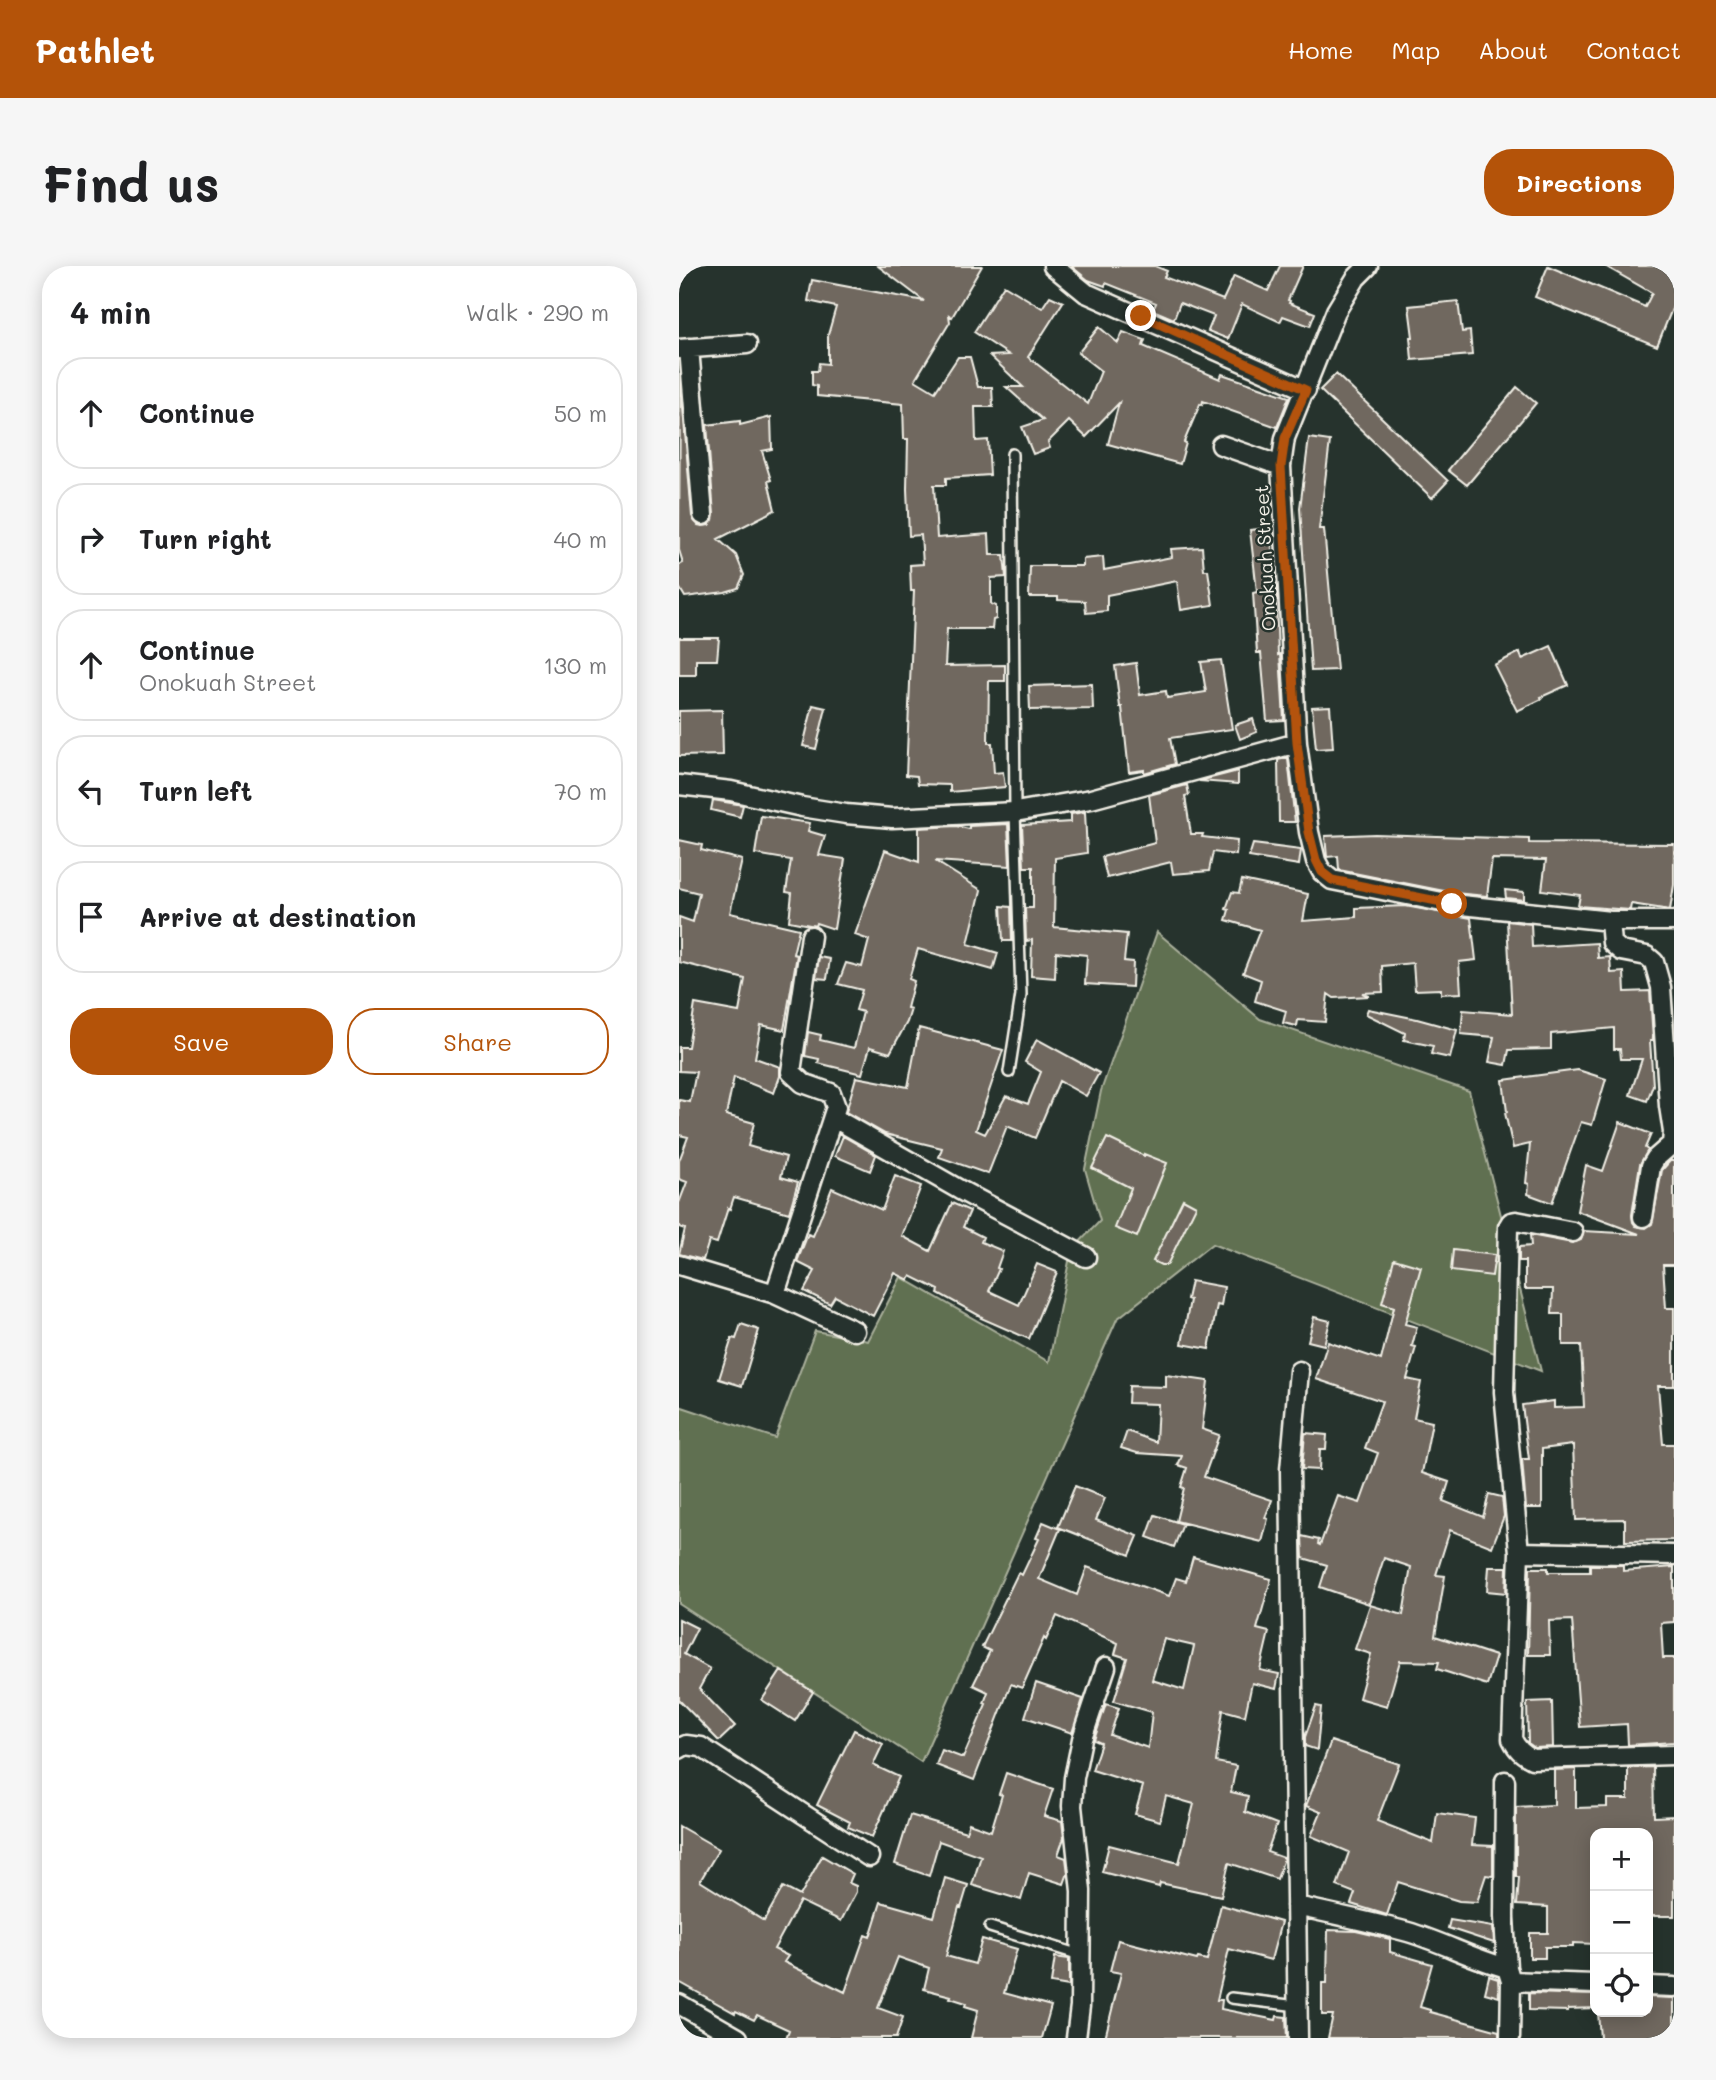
<!DOCTYPE html>
<html lang="en">
<head>
<meta charset="utf-8">
<style>
	body { margin:0; font-family:Mali,sans-serif; background:#f6f6f6; color:#202124 }
	.controls { position:absolute; right:21px; bottom:21px; display:grid; overflow:hidden; border-radius:14px; box-shadow:0 4px 18px #0003 }
	.controls button { width:63px; height:63px; display:grid; place-items:center; padding:0; border:0; border-bottom:2px solid #e0e0e0; background:#fff; color:#202124; font:35px sans-serif }
	.stop { position:absolute; width:21px; height:21px; margin:-16px; border:5px solid #b45309; border-radius:50%; background:#fff }
	.stop.end { background:#b45309; border-color:#fff; box-shadow:0 2px 7px #0008 }
	.list { margin:0; padding:0; list-style:none }
	h2 { display:flex; justify-content:space-between; align-items:center; height:91px; margin:0; padding:0 28px; font-size:30px }
	h2 small { font-size:23px; font-weight:400; color:#757577 }
	.list li { display:grid; grid-template-columns:46px 1fr auto; gap:21px; align-items:center; box-sizing:border-box; height:112px; margin:0 14px 14px; padding:0 14px; border:2px solid #e0e0e0; border-radius:28px }
	.list b { display:block; font-size:26px; white-space:nowrap }
	.list p { margin:0; font-size:23px; white-space:nowrap; color:#757577 }
	.list em { font-size:23px; font-style:normal; color:#757577 }
	.actions { display:flex; gap:14px; padding:21px 28px }
	.actions a { flex:1; padding:16px 0; border:2px solid #b45309; border-radius:28px; text-align:center; font-size:24px; color:#b45309 }
	.actions .main { background:#b45309; color:#fff }
	.icon { flex:none; width:38px; height:38px; fill:none; stroke:currentColor; stroke-width:2; stroke-linecap:round; stroke-linejoin:round }
	.map { position:relative; flex:none; width:995px; height:1772px; overflow:hidden; border-radius:28px }
	header { display:flex; align-items:center; gap:42px; box-sizing:border-box; height:98px; padding:0 35px; background:#b45309; color:#fff }
	header strong { font-size:33px }
	nav { display:flex; gap:38px; margin-inline-start:auto; font-size:24px }
	.intro { display:flex; align-items:center; justify-content:space-between; box-sizing:border-box; height:168px; padding:0 42px }
	h1 { margin:0; font-size:49px }
	.button { padding:18px 32px; border-radius:28px; background:#b45309; color:#fff; font-size:24px; font-weight:700 }
	main { display:flex; gap:42px; padding:0 42px }
	aside { flex:1; background:#fff; border-radius:28px; box-shadow:0 4px 18px #0003 }
	.map>svg:first-child { display:block }
	.grass { fill:#617051; stroke:#aab09c; stroke-width:2 }
	.building { fill:#6f685f; stroke:#f4f1e8; stroke-width:2; fill-rule:evenodd }
	.lines { fill:none; stroke-linecap:round; stroke-linejoin:round }
	.lane-casing { stroke:#f4f1e8; stroke-width:14 }
	.street-casing { stroke:#f4f1e8; stroke-width:23 }
	.lane { stroke:#26332d; stroke-width:9 }
	.street { stroke:#26332d; stroke-width:18 }
	.route { stroke:#b45309; stroke-width:9 }
	.labels { text-anchor:middle; stroke-width:5; stroke-linejoin:round; paint-order:stroke }
	.street-label { font-size:19px; fill:#f4f1e8; stroke:#26332d }
</style>
</head>
<body>
<header>
<strong>Pathlet</strong>
<nav><a>Home</a><a>Map</a><a>About</a><a>Contact</a></nav>
</header>
<div class="intro"><h1>Find us</h1><a class="button">Directions</a></div>
<main>
<aside>
<h2>4 min<small>Walk · 290 m</small></h2>
<ul class="list">
<li><svg class="icon" aria-label="ahead" viewBox="0 0 24 24"><path d="M12 20V5M6 11l6-6 6 6"/></svg><div><b>Continue</b></div><em>50 m</em></li>
<li><svg class="icon" aria-label="right" viewBox="0 0 24 24"><path d="M7 20v-9h11M14 6l5 5-5 5"/></svg><div><b>Turn right</b></div><em>40 m</em></li>
<li><svg class="icon" aria-label="ahead" viewBox="0 0 24 24"><path d="M12 20V5M6 11l6-6 6 6"/></svg><div><b>Continue</b><p>Onokuah Street</p></div><em>130 m</em></li>
<li><svg class="icon" aria-label="left" viewBox="0 0 24 24"><path d="M17 20v-9H6M10 6l-5 5 5 5"/></svg><div><b>Turn left</b></div><em>70 m</em></li>
<li><svg class="icon" aria-label="arrive" viewBox="0 0 24 24"><path d="M6 21V4h12l-3 4 3 4H6"/></svg><div><b>Arrive at destination</b></div></li>
</ul>
<div class="actions"><a class="main">Save</a><a>Share</a></div>
</aside>
<div class="map">
<svg width="995" height="1772" viewBox="0 0 995 1772">
	<rect width="100%" height="100%" fill="#26332d"/>
	<filter id="ink" filterUnits="userSpaceOnUse"><feTurbulence type="fractalNoise" baseFrequency=".0143" numOctaves="2"/><feDisplacementMap in="SourceGraphic" scale="14" xChannelSelector="R" yChannelSelector="G"/><feConvolveMatrix kernelMatrix="1 2 1 2 8 2 1 2 1" color-interpolation-filters="sRGB"/></filter>
	<g filter="url(#ink)">
		<path class="grass" d="M478,666L581,753L790,825L862,1105L533,978L438,1053L242,1496L0,1338V1140L96,1172L136,1065L189,1075L222,1011L370,1096L392,985L421,955L406,903L422,825Z"/>
		<path class="building" d="M199,0H303L273,51L270,49L271,56L236,114L256,126L279,91H291L299,121H313L314,141H296L297,175L309,174L311,209L267,212V219H255L258,272L310,268L311,289H325L327,311L312,312V338L317,340V353L314,354L313,363H268L266,400L326,399V415H310L309,477H313L315,507L324,506L326,521L271,526V519L239,518L238,510L227,509L235,325H232L231,299L244,298L242,269L230,270L228,223L229,173H225L224,138L138,130V120L133,119V105H139L140,97L149,98V69L157,41L129,35L133,14L245,35Z
			M392,0H476L488,5L485,11L544,34L555,10L589,25L601,0H624L609,34L611,35L610,37L636,47L631,60L604,50L601,56L563,38L549,73L529,65L535,50L501,37L495,53L474,44L477,37L427,17L426,20L409,14Z
			M869,0L966,41L973,27L926,0H995V38L978,80L856,31Z
			M325,19L363,42L371,30L384,36L349,91L409,138L422,105L399,87L420,61L439,77L444,66L466,74L464,80L541,113L543,108L610,131L598,161L524,135L523,139L521,138L505,176L507,177L501,198L429,178L440,137L407,171L390,155L369,176L371,182L354,188L343,161L364,154L327,121H344L311,90L330,89L295,66Z
			M779,35L783,66L791,65L793,89L733,94L731,71H734L730,40Z
			M1,107L13,250L19,259L24,260L30,259L34,254L35,249L28,159L61,155V159L92,151L93,183L83,185L92,214L89,215L96,244L39,273L57,289L65,309L59,322L46,326L6,331L0,321V299L4,297L0,284Z
			M657,108L769,215L753,232L641,124Z
			M838,121L857,137L788,219L769,204Z
			M630,172L651,175L640,263H645L658,404L632,405L621,242Z
			M591,262L598,335H597L599,389L601,388L605,454L588,455L582,387H578L574,327L578,326L571,264Z
			M523,281L525,304H529L534,339L502,344L498,315L428,329V345L407,347L406,335L379,334V331H350L351,300H404V293L424,291L425,304L493,291L492,283Z
			M0,372H40L38,394H17V409H0Z
			M872,380L889,419L862,431L863,433L838,445L815,399L841,386L843,393Z
			M542,394L553,463L491,472L496,498L465,507V504L450,506L443,441H441L436,400L457,397L461,429L487,425L488,432L527,426L522,396Z
			M413,418L414,443L351,444L350,420Z
			M134,439L147,442L137,483L124,480Z
			M651,440L654,482L637,483L633,441Z
			M43,444L44,489L0,490V445Z
			M574,453L578,466L561,473L556,459Z
			M603,493H609L616,556H600L599,494Z
			M559,505V518L520,515Z
			M508,519L510,529L506,530L512,568H524L523,571L558,575L557,589L534,586L530,605L494,608L492,596L428,612L423,591L476,577L470,529Z
			M34,534L64,539L61,551L32,544Z
			M406,546L408,587L376,592L375,661L448,668L445,695L454,696L453,721L406,718L408,689L377,686L376,712L352,710L353,674L347,675L346,642H354V601H345L343,559L392,556V548Z
			M82,550L131,557L129,565L146,570L140,589L166,593L155,663L137,657L136,660L110,655L113,627L107,626L112,594L76,588Z
			M329,558L331,600L256,595L302,624L289,678L319,687L314,704L239,683L230,713L235,715L228,742L232,743L228,756L211,787L191,781L183,808L139,797L140,793L126,790L129,766L142,769L141,774L175,782L184,746L177,744L183,724L159,718L167,697L183,701L190,674L176,669L206,584L240,596V562L277,560L290,563V560Z
			M696,568L850,573V577L995,578V619L991,644L952,638L951,644L899,640L901,629L863,624L867,594L813,593L808,630L775,627L660,604L659,590L648,591L646,570Z
			M0,574L23,579L22,584L63,594L51,647L120,663L114,688L118,689L105,764L82,759L76,792L101,801V810L95,827L55,811L47,849L75,857L69,880L107,891L102,911L119,916L110,947L55,931L51,943L49,942L38,977L30,975L24,994L0,988L6,963L0,961V937L8,916L0,913V895L9,871L0,869V834L11,836L17,806L0,805V781H9L16,738L60,746L66,713L0,696V651L14,656L20,627L0,622Z
			M574,578L622,584L620,599L570,591Z
			M563,614L629,628L624,655L677,651V642L726,640L792,652L797,694L780,696L782,727L762,728V723L736,724L734,697L703,700L704,726L683,727L690,730L655,732L649,728L646,756L619,754L618,760L604,757L607,745L576,735L582,714L564,707L581,664L547,654L550,644L547,643L553,626L560,627Z
			M826,624L845,626V634L827,632Z
			M322,640L332,641L333,675H324Z
			M828,655L852,658L853,681L918,677L919,692L931,691L932,707L945,706L946,726L971,725L974,775H971L974,819L968,835L951,829L963,793H942L941,783H935V762L872,768V783L830,784L827,799L810,796L815,771L782,768L784,744L833,748Z
			M140,691L151,693L148,713L137,712Z
			M689,743L738,753L778,764L771,792L752,788L754,780L725,774L726,767L687,748Z
			M240,762L324,784L297,864L306,868L327,830L349,838L362,806L346,796L358,773L420,807L407,830L380,815L356,872L328,860L309,908L260,891L263,882L206,868L167,846L177,811L229,821Z
			M899,804L927,813L913,859L902,856L873,937L849,928L850,918L847,917L851,878L834,882L826,847L828,846L824,814Z
			M941,856L972,868L966,882L969,884L961,898L953,949L954,956L957,960L967,962L973,958L983,904L991,895H995V999H984L987,1042H995V1120H979L984,1178H995V1274L946,1275V1253L897,1254L894,1179L863,1183V1242H847L843,1193H850L843,1139L875,1135V1142L905,1141L902,1079H884V1048H873L874,1023H846V995H840V981L852,980L851,969L893,977L902,974L905,965L960,968L898,945L907,899L924,905Z
			M164,870L197,889L191,905L156,890Z
			M428,872L465,890V888L488,897L458,971L436,962L452,922L413,902Z
			M216,910L242,920L223,970L251,985L273,937L291,945L284,961L304,971L302,976L324,985L318,1002L320,1003L310,1025L340,1039L358,998L378,1006L350,1073L302,1052L303,1051L259,1027L260,1024L232,1010L230,1014L216,1007L194,1050L156,1030L151,1038L125,1025L136,1005L118,996L129,968L134,970L153,922L203,944Z
			M504,933L517,940L488,999H482L474,995Z
			M774,984L816,989L813,1010L772,1005Z
			M715,993L742,1001L726,1058L738,1061L733,1080L737,1081L728,1113L742,1116L735,1152L753,1156L743,1207L770,1216L764,1235L804,1251L810,1228L823,1231L825,1250L813,1281L771,1264L757,1309L766,1310L756,1370L817,1390L808,1419L758,1403L760,1396L721,1395L708,1440L680,1432L692,1388L676,1383L691,1339L724,1349L732,1301L705,1292L690,1338L641,1321L648,1299L624,1292L623,1270L640,1274L639,1278L641,1279L659,1230L681,1237L699,1187L686,1182L703,1135L637,1113L649,1076L702,1094L715,1041L703,1037Z
			M512,1015L545,1021L542,1040L538,1039L530,1083L503,1078L511,1034L508,1033Z
			M635,1051L651,1055L645,1079L629,1075Z
			M62,1058L80,1064L63,1120L40,1113L53,1072L57,1073Z
			M487,1109L529,1115L523,1163L540,1169L525,1211L593,1234L586,1252L589,1253L583,1276L497,1255L505,1222L502,1221L508,1202L499,1199L503,1190L458,1187L442,1182L448,1165L477,1176L479,1138L449,1137L450,1120L487,1121Z
			M626,1167L648,1169L647,1183H641L640,1204L623,1203Z
			M396,1220L426,1232L417,1254L459,1270L451,1289L379,1261Z
			M476,1249L504,1258L495,1281L468,1271Z
			M364,1256L381,1263L360,1313L398,1329L408,1301L490,1330L497,1312L507,1315L514,1291L592,1313L578,1363L590,1366L581,1404L600,1408L597,1423L573,1417L566,1450L544,1444L537,1496L557,1500L552,1526L569,1530L566,1546L598,1558L588,1586L605,1592L598,1613L550,1597L542,1630L481,1617L480,1621L423,1606L430,1579L500,1597L515,1538L487,1530L481,1555L456,1548L464,1520L413,1504L422,1477L415,1474L427,1438L440,1442L431,1469L469,1482L473,1446L435,1435L448,1392L436,1388L439,1377L378,1350L367,1374L365,1372L343,1422L332,1418L295,1514L257,1499L263,1484L284,1492L307,1438L305,1437L309,1426L294,1419L311,1385L303,1381L339,1307L343,1309L360,1273L357,1272ZM485,1373L515,1380L505,1424L473,1414Z
			M911,1299H944V1305L995,1301V1356L982,1357L984,1392H995V1476L949,1479L948,1458L901,1461L893,1354L870,1355L871,1389H849L851,1302H869V1306H911Z
			M810,1301H828L827,1327L808,1325Z
			M0,1353L18,1362L5,1388L31,1403L20,1423L56,1460L40,1475L0,1434Z
			M102,1405L134,1426L116,1455L83,1434Z
			M357,1417L404,1433L393,1467L346,1451Z
			M873,1435L874,1481L856,1482L849,1477L848,1436Z
			M637,1440L642,1441L638,1484L626,1480V1471Z
			M175,1464L204,1478L194,1499L220,1511L193,1571L169,1561L171,1556L138,1539Z
			M652,1475L720,1498L698,1555L754,1577L758,1547L796,1552L793,1579L814,1580V1610L807,1609L798,1636L780,1635L719,1616L708,1649L672,1638L676,1627L658,1620L670,1586L632,1570L642,1546L627,1540Z
			M974,1501L975,1551L995,1550V1650H969V1567H916V1678L894,1677V1681H866V1692H851V1667H869V1641L838,1639L840,1611H837V1541L875,1539V1504L897,1503V1542L928,1541V1533H949V1502Z
			M327,1507L374,1523L365,1550L383,1555L385,1572L379,1589L387,1592L389,1607L385,1618L350,1607L342,1634L293,1619L302,1590L260,1575L250,1610L216,1598L231,1549L287,1566L290,1557L312,1565L323,1529L320,1528Z
			M0,1560L40,1583L21,1615L85,1655L104,1621L121,1630L143,1590L174,1608L170,1617L177,1620V1626L162,1655L121,1635L95,1683L109,1690L105,1696L166,1726L186,1669L191,1671L202,1636L255,1651L266,1612L289,1619L282,1642L280,1641L267,1690L296,1698L303,1673L338,1683L325,1727L372,1740L363,1772H292L299,1744L286,1740L287,1737L271,1732L272,1730L245,1723L250,1702L219,1691L199,1742L224,1751L217,1772H107L110,1764L78,1749L75,1754L57,1745L56,1747L0,1716Z
			M542,1639L602,1656L592,1694L550,1683L538,1734H543L542,1743L597,1754L598,1750L607,1751L608,1772H426L442,1707L431,1705L439,1674L518,1694L519,1692L528,1694Z
			M771,1654L814,1661L815,1677L769,1662Z
			M649,1664L677,1665L711,1673V1686L753,1698L741,1741L751,1744V1746L820,1765V1772H649L654,1749H643V1717H648Z
			M376,1691L390,1693V1720L372,1717Z
			M810,1710L819,1713L820,1731L806,1727Z
			M850,1727L916,1729V1742L889,1743V1745L850,1744Z
			M969,1731L995,1732V1772H921L919,1746H969Z"/>
		<g class="lines">
			<g class="lane-casing">
				<path id="lane" d="M330,806L342,729L336,546L333,188
					M311,1661L401,1689
					M552,1732L619,1740"/>
			</g>
			<g class="street-casing">
				<path id="street" d="M374,0L407,27L627,124
					M689,0L677,12L657,45L606,172L602,200L618,477L630,566L637,595L643,606L653,614L773,638L931,655H995
					M10,82L24,249
					M0,83L68,78
					M542,179L602,200
					M0,519L52,525L123,541L167,548L213,552L336,546L412,533L618,477
					M931,655L933,677L942,685L968,690L975,696L982,721L990,840L994,866L993,878L977,892L972,900L964,951
					M155,852L281,924L407,991
					M894,966L837,955L832,956L829,961L825,1126L840,1286L833,1473C838,1483 843,1488 853,1493L995,1489
					M0,999L96,1028L176,1065
					M96,1028L157,841L152,827L124,817L112,806L132,670
					M840,1286L995,1289
					M0,1483L7,1479L22,1481L190,1591
					M826,1515L825,1651L828,1702L832,1715L831,1772
					M617,1640C654,1648 692,1656 729,1666C763,1676 794,1693 828,1702
					M832,1715L916,1718
					M969,1720L995,1721
					M0,1738L59,1772
					M397,1772L401,1740L402,1625L393,1540L395,1512L403,1473L427,1401
					M619,1772L611,1204L620,1105"/>
			</g>
			<use href="#lane" class="lane"/>
			<use href="#street" class="street"/>
		</g>
	</g>
	<g class="lines" filter="url(#ink)">
		<path class="route" d="M462,50L627,124L606,172L602,200L618,477L630,566L637,594L643,606L653,614L773,638"/>
	</g>
	<g class="labels">
		<g class="street-label">
			<text transform="translate(586 292) rotate(-93)" y="7">Onokuah Street</text>
		</g>
	</g>
</svg>
<div class="controls">
<button>+</button>
<button>−</button>
<button><svg class="icon" aria-label="locate" viewBox="0 0 24 24"><circle cx="12" cy="12" r="6"/><path d="M12 2v4M12 18v4M2 12h4M18 12h4"/></svg></button>
</div>
<div class="stop" style="left:773px;top:638px"></div>
<div class="stop end" style="left:462px;top:50px"></div>
</div>
</main>
</body>
</html>
